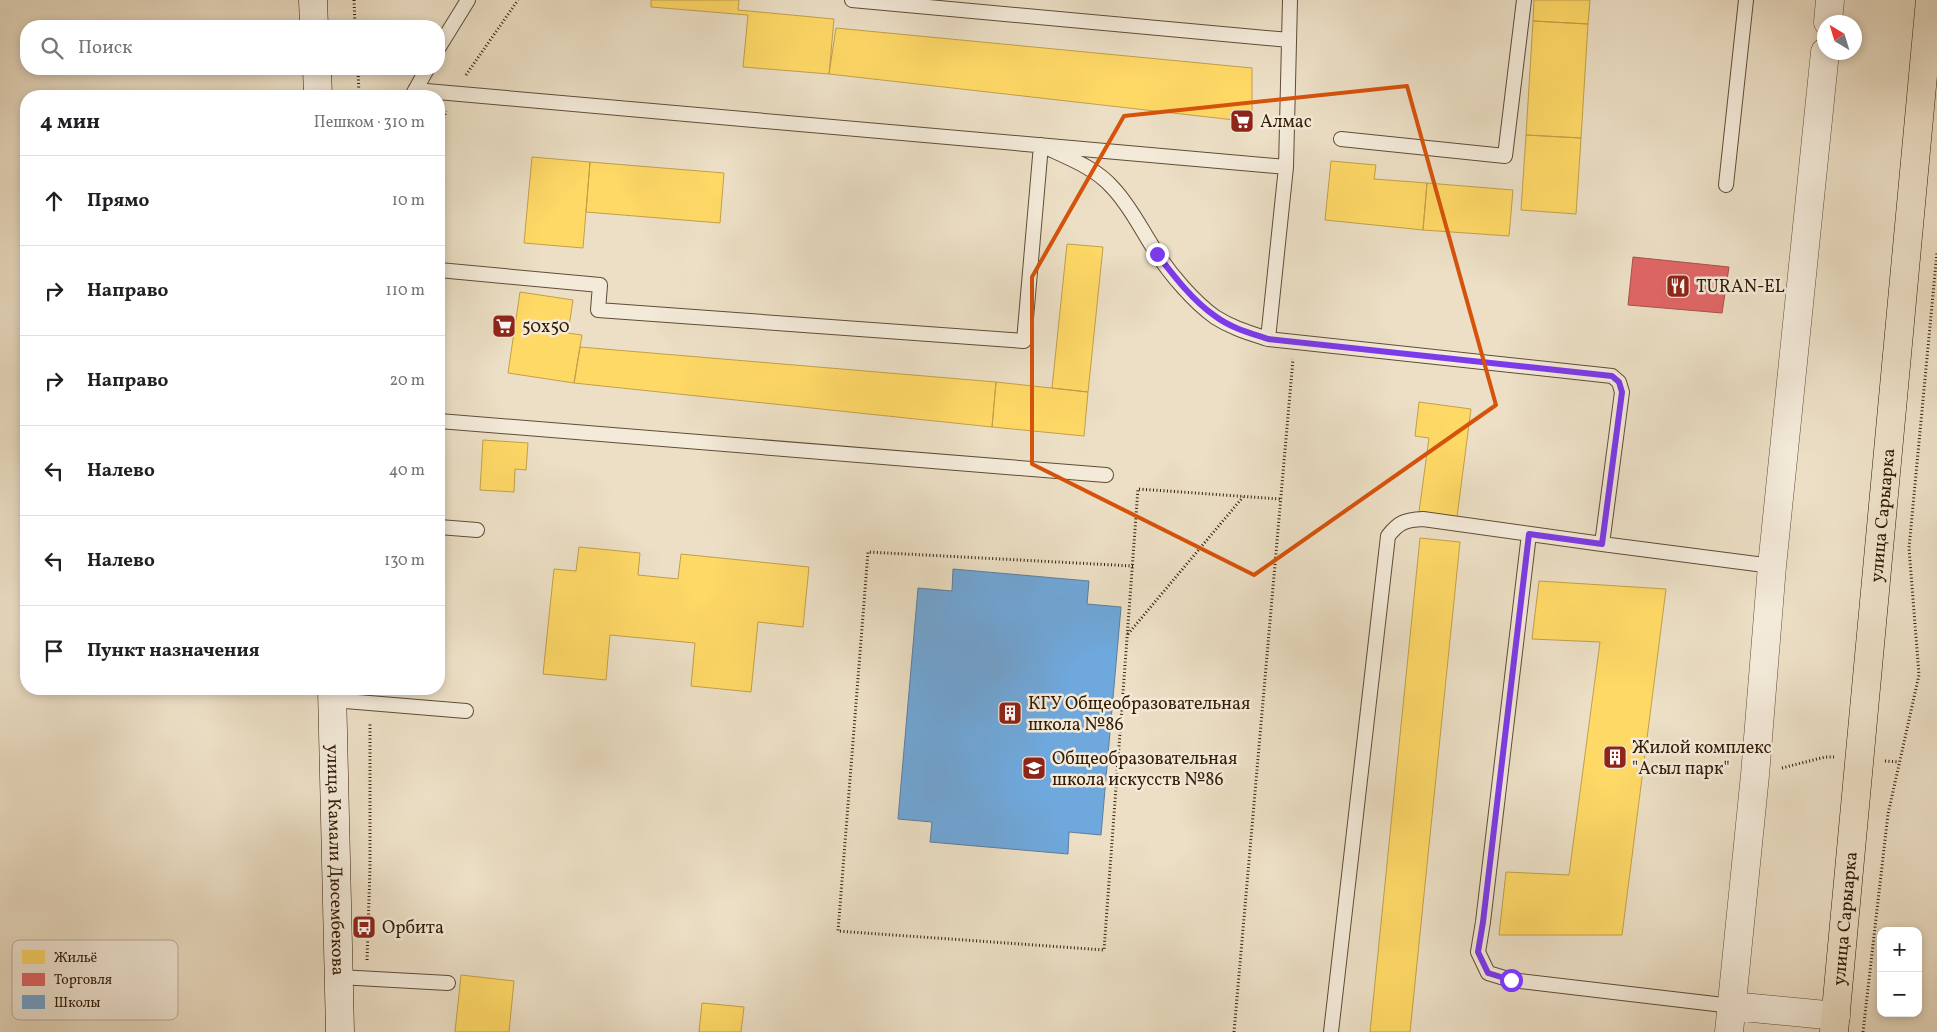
<!DOCTYPE html>
<html lang="ru">
<head>
<meta charset="utf-8">
<style>
	body { margin:0; font-family:Vollkorn,serif; background:#f2f2f2; color:#202124 }
	.controls { position:absolute; right:15px; bottom:15px; display:grid; overflow:hidden; border-radius:10px; box-shadow:0 2px 8px #0003 }
	.controls button { width:45px; height:45px; display:grid; place-items:center; padding:0; border:0; border-bottom:1px solid #e0e0e0; background:#fff; color:#202124; font:25px sans-serif }
	.compass { position:absolute; left:1817px; top:15px; width:45px; height:45px; border-radius:50%; background:#fff; box-shadow:0 2px 8px #0003; rotate:322deg }
	.stop { position:absolute; width:15px; height:15px; margin:-11px; border:4px solid #7c3aed; border-radius:50%; background:#fff }
	.stop.end { background:#7c3aed; border-color:#fff; box-shadow:0 1px 5px #0008 }
	.list { margin:0; padding:0; list-style:none }
	h2 { display:flex; justify-content:space-between; align-items:center; height:65px; margin:0; padding:0 20px; font-size:21px }
	h2 small { font-size:16px; font-weight:400; color:#757577 }
	.list li { display:grid; grid-template-columns:32px 1fr auto; gap:15px; align-items:center; box-sizing:border-box; height:90px; padding:0 20px; border-top:1px solid #e0e0e0 }
	.list b { display:block; font-size:19px; white-space:nowrap }
	.list em { font-size:16px; font-style:normal; color:#757577 }
	.icon { flex:none; width:28px; height:28px; fill:none; stroke:currentColor; stroke-width:2; stroke-linecap:round; stroke-linejoin:round }
	.map { position:relative; flex:none; width:1937px; height:1032px; overflow:hidden }
	.search { position:absolute; background:#fff; box-shadow:0 2px 8px #0003; left:20px; top:20px; width:425px; height:55px; display:flex; align-items:center; gap:12px; box-sizing:border-box; padding:0 18px; border-radius:20px; color:#757577; font-size:19px }
	.panel { position:absolute; background:#fff; box-shadow:0 2px 8px #0003; left:20px; top:90px; width:425px; height:605px; border-radius:20px }
	.map>svg:first-child { display:block }
	.homes { fill:#ffd966; stroke:#c2a049 }
	.shops { fill:#e06666; stroke:#ac5049 }
	.schools { fill:#6fa8dc; stroke:#5d7e9c }
	.lines { fill:none; stroke-linecap:round; stroke-linejoin:round }
	.lane-casing { stroke:#614c36; stroke-width:16 }
	.street-casing { stroke:#614c36; stroke-width:29 }
	.secondary-casing { stroke:#331b06; stroke-width:29 }
	.primary-casing { stroke:#331b06; stroke-width:29 }
	.path { stroke:#331b06; stroke-width:3; stroke-dasharray:1 2.5; stroke-linecap:butt }
	.lane { stroke:#f3ead9; stroke-width:14 }
	.street { stroke:#f3ead9; stroke-width:28 }
	.secondary { stroke:#f3ead9; stroke-width:28 }
	.primary { stroke:#ecdfc5; stroke-width:28 }
	.route { stroke:#7c3aed; stroke-width:6 }
	.marked { fill:none; stroke:#d6530b; stroke-width:4; stroke-linejoin:round }
	.labels { text-anchor:middle; stroke-width:5; stroke-linejoin:round; paint-order:stroke }
	.poi-label { font-size:18px; fill:#331b06; stroke:#f3ead9; text-anchor:start }
	.street-label { font-size:18px; fill:#331b06; stroke:#f3ead9 }
	.key { fill:#f3ead9; stroke:#b9ac9a; stroke-width:1 }
	.key-label { font-size:14px; fill:#331b06 }
</style>
</head>
<body>
<div class="map">
<svg width="1937" height="1032" viewBox="0 0 1937 1032">
	<rect width="100%" height="100%" fill="#ecdfc5"/>
	<filter id="stains"><feTurbulence type="fractalNoise" baseFrequency=".004" numOctaves="4"/><feColorMatrix values="0 0 0 0 .2 0 0 0 0 .09 0 0 0 0 .02 0 0 0 .5 -.17"/></filter>
	<radialGradient id="worn" r=".72"><stop offset=".6" stop-color="#630" stop-opacity="0"/><stop offset="1" stop-color="#630" stop-opacity=".3"/></radialGradient>
	<path class="homes" d="M651,0H739L738,10L834,19L829,74L743,67L748,15L651,7Z
		M1534,0H1590L1588,24L1533,21Z
		M1533,21L1588,24L1581,138L1526,135Z
		M836,28L1252,68V122L829,74Z
		M1526,135L1581,138L1576,214L1521,210Z
		M532,157L590,162L583,248L524,243Z
		M1331,161L1376,165L1374,179L1427,183L1423,230L1325,220Z
		M590,162L724,173L720,223L586,212Z
		M1427,183L1513,190L1509,236L1423,230Z
		M1067,244L1103,247L1088,392L1052,388Z
		M520,292L573,300L568,333L582,335L574,383L508,373Z
		M580,347L996,382L992,427L574,383Z
		M996,382L1088,392L1084,436L992,427Z
		M1419,402L1471,409L1457,517L1419,512L1429,438L1415,436Z
		M483,440L528,443L526,470L515,469L514,492L480,490Z
		M1420,538L1460,542L1410,1032H1370Z
		M579,547L640,553L638,575L678,579L681,554L809,567L803,627L758,622L751,692L691,686L695,643L610,635L606,680L543,674L554,569L576,571Z
		M1539,581L1666,589L1622,935H1499L1506,872L1569,875L1600,642L1532,639Z
		M461,975L514,981L509,1032H455Z
		M702,1003L744,1007L741,1032H699Z"/>
	<path class="shops" d="M1633,257L1729,267L1722,313L1628,305Z"/>
	<path class="schools" d="M953,569L1089,581L1087,604L1121,607L1101,835L1069,832L1068,854L930,842L932,822L898,819L918,588L952,591Z"/>
	<g class="lines">
		<g class="lane-casing">
			<path id="lane" d="M852,0L1289,40
				M439,47L468,0
				M415,90L1286,167L1290,0
				M412,96L427,69
				M1341,139L1505,156L1524,0
				M1286,167L1268,339L1612,376L1619,382L1622,392L1602,544L1772,566
				M1726,185L1746,0
				M439,270L600,285L598,310L1024,341L1041,145C1066,157 1095,167 1113,188C1131,207 1142,231 1156,252C1170,274 1194,302 1215,317C1232,328 1250,333 1268,339
				M439,421L1106,475
				M439,527L477,530
				M1529,534L1483,922L1478,952L1488,973L1511,980L1732,1006
				M333,700L466,711
				M339,977L448,983
				M1331,1032L1388,536C1399,522 1405,520 1423,519L1602,544"/>
		</g>
		<g class="street-casing">
			<path id="street" d="M1828,22L1830,0
				M1732,1006L1836,1016
				M1729,1032L1755,775L1772,566L1825,52"/>
		</g>
		<g class="secondary-casing">
			<g id="secondary">
				<path d="M313,0L314,26"/>
				<path d="M317,69L318,96"/>
				<path id="s1" d="M332,689L340,1032"/>
			</g>
		</g>
		<g class="primary-casing">
			<g id="primary">
				<path id="s2" d="M1834,1032L1930,0"/>
			</g>
		</g>
		<path class="path" d="M354,0L355,26
			M358,69L359,96
			M466,75L518,0
			M439,131L446,111
			M1133,566L868,552L838,931L1104,950L1138,489L1280,499
			M1128,634L1243,497
			M1885,761L1899,762
			M1782,768L1825,757H1834
			M367,960L370,868V722
			M1234,1032L1293,359
			M1863,1032L1888,814L1919,675L1909,548L1937,252"/>
		<use href="#lane" class="lane"/>
		<use href="#street" class="street"/>
		<use href="#secondary" class="secondary"/>
		<use href="#primary" class="primary"/>
	</g>
	<g class="lines">
		<path class="route" d="M1157,254C1174,276 1192,300 1215,316C1231,328 1250,333 1268,339L1612,376L1619,382L1622,392L1602,544L1529,534L1483,922L1478,952L1488,973L1511,980"/>
	</g>
	<path class="marked" d="M1407,86L1496,405L1254,575L1032,464V277L1124,116Z"/>
	<defs>
		<g id="supermarket-square" transform="scale(1.25)"><rect x="-9" y="-9" width="18" height="18" rx="4" fill="#8f2418" stroke="#f3ead9"/><path d="M-6-5.5h2.5l.6 2H6L4.5 2H-2.5L-4.4-4H-6ZM-1.5 3.2a1.3 1.3 0 1 0 .1 0ZM3 3.2a1.3 1.3 0 1 0 .1 0Z" fill="#fff"/></g>
		<g id="restaurant-square" transform="scale(1.25)"><rect x="-9" y="-9" width="18" height="18" rx="4" fill="#8f2418" stroke="#f3ead9"/><path d="M-5-6h1v4h1v-4h1v4h1v-4h1v5L-1.5 .5V6h-2V.5L-5-1ZM5-6V6H3V1.5H1.5Q1.5-4 5-6Z" fill="#fff"/></g>
		<g id="building-square" transform="scale(1.25)"><rect x="-9" y="-9" width="18" height="18" rx="4" fill="#8f2418" stroke="#f3ead9"/><path d="M-4-6H4V6H1V3H-1V6H-4ZM-2.5-4.3h1.7v1.8h-1.7ZM.8-4.3h1.7v1.8H.8ZM-2.5-1h1.7V.8h-1.7ZM.8-1h1.7V.8H.8Z" fill="#fff"/></g>
		<g id="school-square" transform="scale(1.25)"><rect x="-9" y="-9" width="18" height="18" rx="4" fill="#8f2418" stroke="#f3ead9"/><path d="M0-5L7-2L0 1L-7-2ZM-4 1L0 2.5L4 1V4Q0 6-4 4Z" fill="#fff"/></g>
		<g id="bus-square" transform="scale(1.25)"><rect x="-9" y="-9" width="18" height="18" rx="4" fill="#8f2418" stroke="#f3ead9"/><path d="M-5-6H5V4H4V6H2V4H-2V6H-4V4H-5ZM-3.5-4V0h7V-4ZM-3.5 1.2v1.5H-2V1.2ZM2 1.2v1.5H3.5V1.2Z" fill="#fff"/></g>
	</defs>
	<g fill-rule="evenodd">
		<use href="#supermarket-square" x="1242" y="121"/>
		<use href="#restaurant-square" x="1678" y="286"/>
		<use href="#supermarket-square" x="504" y="326"/>
		<use href="#building-square" x="1010" y="713"/>
		<use href="#building-square" x="1615" y="757"/>
		<use href="#school-square" x="1034" y="768"/>
		<use href="#bus-square" x="364" y="927"/>
	</g>
	<g class="labels">
		<g class="poi-label">
			<text x="1260" y="127">Алмас</text>
			<text x="1696" y="292">TURAN-EL</text>
			<text x="522" y="332">50х50</text>
			<text x="1028" y="709">КГУ Общеобразовательная<tspan x="1028" dy="21">школа №86</tspan></text>
			<text x="1632" y="753">Жилой комплекс<tspan x="1632" dy="21">"Асыл парк"</tspan></text>
			<text x="1052" y="764">Общеобразовательная<tspan x="1052" dy="21">школа искусств №86</tspan></text>
			<text x="382" y="933">Орбита</text>
		</g>
		<g class="street-label">
			<text dy="6" stroke="none"><textPath href="#s2" startOffset="519">улица Сарыарка</textPath></text>
			<text dy="6" stroke="none"><textPath href="#s1" startOffset="171">улица Камали Дюсембекова</textPath></text>
			<text dy="6" stroke="none"><textPath href="#s2" startOffset="114">улица Сарыарка</textPath></text>
		</g>
	</g>
	<rect x="12" y="940" width="166" height="80" rx="8" class="key"/>
	<rect x="22" y="950" width="23" height="14" fill="#ffd966"/>
	<rect x="22" y="973" width="23" height="13" fill="#e06666"/>
	<rect x="22" y="995" width="23" height="14" fill="#6fa8dc"/>
	<g class="key-label">
		<text x="54" y="962">Жильё</text>
		<text x="54" y="984">Торговля</text>
		<text x="54" y="1007">Школы</text>
	</g>
	<rect width="100%" height="100%" filter="url(#stains)"/>
	<rect width="100%" height="100%" fill="url(#worn)"/>
</svg>
<div class="controls">
<button>+</button>
<button>−</button>
</div>
<svg class="compass" viewBox="-18 -18 36 36"><path d="M0-13l5 13h-10z" fill="#e53935"/><path d="M0 13l5-13h-10z" fill="#757577"/></svg>
<div class="stop" style="left:1511px;top:980px"></div>
<div class="stop end" style="left:1157px;top:254px"></div>
<div class="search"><svg class="icon" aria-label="search" viewBox="0 0 24 24"><circle cx="10" cy="10" r="6"/><path d="M15 15l6 6"/></svg>Поиск</div>
<section class="panel">
<h2>4 мин<small>Пешком · 310 m</small></h2>
<ul class="list">
<li><svg class="icon" aria-label="ahead" viewBox="0 0 24 24"><path d="M12 20V5M6 11l6-6 6 6"/></svg><div><b>Прямо</b></div><em>10 m</em></li>
<li><svg class="icon" aria-label="right" viewBox="0 0 24 24"><path d="M7 20v-9h11M14 6l5 5-5 5"/></svg><div><b>Направо</b></div><em>110 m</em></li>
<li><svg class="icon" aria-label="right" viewBox="0 0 24 24"><path d="M7 20v-9h11M14 6l5 5-5 5"/></svg><div><b>Направо</b></div><em>20 m</em></li>
<li><svg class="icon" aria-label="left" viewBox="0 0 24 24"><path d="M17 20v-9H6M10 6l-5 5 5 5"/></svg><div><b>Налево</b></div><em>40 m</em></li>
<li><svg class="icon" aria-label="left" viewBox="0 0 24 24"><path d="M17 20v-9H6M10 6l-5 5 5 5"/></svg><div><b>Налево</b></div><em>130 m</em></li>
<li><svg class="icon" aria-label="arrive" viewBox="0 0 24 24"><path d="M6 21V4h12l-3 4 3 4H6"/></svg><div><b>Пункт назначения</b></div></li>
</ul>
</section>
</div>
</body>
</html>
